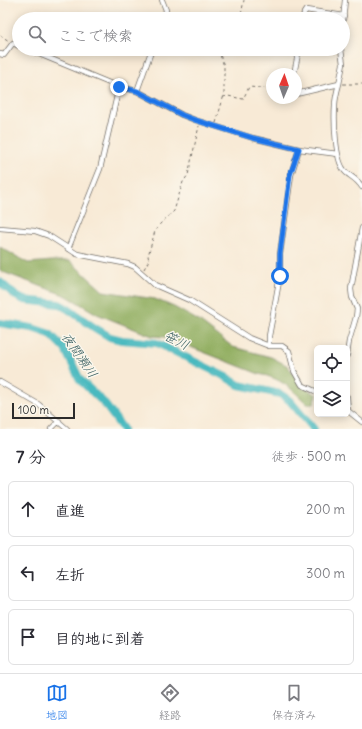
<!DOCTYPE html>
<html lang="ja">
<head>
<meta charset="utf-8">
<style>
	body { margin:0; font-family:Delius,"Klee One",sans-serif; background:#f7f7f7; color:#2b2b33 }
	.controls { position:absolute; right:12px; bottom:12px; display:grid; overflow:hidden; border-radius:6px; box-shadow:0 2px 10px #0003 }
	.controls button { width:36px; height:36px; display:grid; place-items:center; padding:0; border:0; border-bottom:1px solid #e1e1e2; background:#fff; color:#2b2b33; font:20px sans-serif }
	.compass { position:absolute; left:266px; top:68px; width:36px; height:36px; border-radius:50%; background:#fff; box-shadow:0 2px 10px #0003; rotate:2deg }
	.scale { position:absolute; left:12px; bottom:10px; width:63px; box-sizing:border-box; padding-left:4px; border:2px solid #2b2b2b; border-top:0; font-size:11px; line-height:14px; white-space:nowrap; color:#2b2b2b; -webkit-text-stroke:3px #fbf7ec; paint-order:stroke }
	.stop { position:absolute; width:12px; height:12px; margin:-9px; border:3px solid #1a73e8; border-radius:50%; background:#fff }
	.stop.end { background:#1a73e8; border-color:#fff; box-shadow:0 1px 4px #0008 }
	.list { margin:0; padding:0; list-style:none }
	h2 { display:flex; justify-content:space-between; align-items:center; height:52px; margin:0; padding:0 16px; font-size:17px }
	h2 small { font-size:13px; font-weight:400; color:#7c7c81 }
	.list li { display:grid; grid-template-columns:26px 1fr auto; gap:12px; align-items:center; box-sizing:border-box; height:56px; margin:0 8px 8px; padding:0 8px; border:1px solid #e1e1e2; border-radius:6px }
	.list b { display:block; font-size:15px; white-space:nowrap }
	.list em { font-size:13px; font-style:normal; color:#7c7c81 }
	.icon { flex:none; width:22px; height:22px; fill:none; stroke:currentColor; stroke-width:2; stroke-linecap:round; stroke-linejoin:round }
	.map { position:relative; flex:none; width:362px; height:429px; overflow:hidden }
	.search { position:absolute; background:#fff; box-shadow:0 2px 10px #0003; left:12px; right:12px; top:12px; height:44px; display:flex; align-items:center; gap:10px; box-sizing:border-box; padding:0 14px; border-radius:22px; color:#7c7c81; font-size:15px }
	.sheet { height:244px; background:#fff }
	nav { display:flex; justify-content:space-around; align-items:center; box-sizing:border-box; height:56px; border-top:1px solid #e1e1e2; background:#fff; font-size:11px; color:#7c7c81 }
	nav a { display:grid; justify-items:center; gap:2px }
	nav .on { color:#1a73e8 }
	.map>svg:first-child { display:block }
	.forest { fill:#91ae60; stroke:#5e6c46 }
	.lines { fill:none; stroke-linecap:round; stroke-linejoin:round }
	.river { stroke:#4ab9bf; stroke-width:8 }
	.street-casing { stroke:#736e67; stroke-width:6 }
	.path { stroke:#736e67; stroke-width:1; stroke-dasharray:3 3; stroke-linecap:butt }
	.street { stroke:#fff; stroke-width:4.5 }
	.route { stroke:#1a73e8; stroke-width:5 }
	.labels { text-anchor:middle; stroke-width:3; stroke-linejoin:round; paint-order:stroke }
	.water-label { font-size:13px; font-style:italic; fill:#365d5f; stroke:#fbf7ec }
</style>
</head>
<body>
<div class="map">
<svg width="362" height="429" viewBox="0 0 362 429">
	<rect width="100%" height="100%" fill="#fbf7ec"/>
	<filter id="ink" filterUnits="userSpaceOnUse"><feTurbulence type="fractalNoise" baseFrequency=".025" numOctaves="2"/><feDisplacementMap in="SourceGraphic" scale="8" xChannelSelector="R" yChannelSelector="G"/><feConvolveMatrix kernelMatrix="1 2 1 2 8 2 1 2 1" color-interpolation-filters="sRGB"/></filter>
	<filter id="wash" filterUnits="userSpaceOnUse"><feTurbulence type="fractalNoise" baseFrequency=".012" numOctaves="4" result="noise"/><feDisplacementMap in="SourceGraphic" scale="16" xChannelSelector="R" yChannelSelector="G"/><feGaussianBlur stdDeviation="0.9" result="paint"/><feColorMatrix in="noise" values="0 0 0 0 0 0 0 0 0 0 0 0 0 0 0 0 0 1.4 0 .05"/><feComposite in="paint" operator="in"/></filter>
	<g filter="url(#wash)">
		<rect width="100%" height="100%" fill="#f8ead6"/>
		<path class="forest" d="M0,247L28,263L52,261H70L103,291L155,299L174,307L199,321L233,347L271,357L288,366L300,385L317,395L314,404H307C292,389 281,378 259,374L165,337L152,336L97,314L67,296L0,271Z"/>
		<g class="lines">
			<path class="river" d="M0,282L16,296L24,300L59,304L68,309L95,328L110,337L122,340L157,343L226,377L239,385L280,394L289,400L314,429
				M0,323L32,328L50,334L65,349L80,380L103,402L123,429"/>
		</g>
	</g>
	<g filter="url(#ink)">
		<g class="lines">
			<g class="street-casing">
				<path id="street" d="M162,0L166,10L164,19
					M303,19L304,13L306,10L344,16
					M343,21L345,0
					M27,49L119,87L137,91L182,115L195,120L253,138L299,149L338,154
					M0,54L4,55L13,43L19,46
					M294,74L299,49
					M339,84L343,64L341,49
					M137,91L152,49
					M296,94L339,84C337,91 335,99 335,106C334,121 335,159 344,170C348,176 356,177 362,187
					M0,228L35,231L49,236L77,254L128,264L135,267L155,285L189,300L249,338L269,346H282L289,351L294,371L302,385L317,392
					M68,249L100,169L119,87
					M269,346V336L280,276V254L291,175L299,149
					M347,355L349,341L356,317L357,309L352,297L351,289L362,228
					M0,382L38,404L67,429
					M347,397L348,411
					M347,410L362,422
					M51,429L59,421"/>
			</g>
			<path class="path" d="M238,19L241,15L244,0
				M0,35L9,41
				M343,84H362
				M223,97L228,96L243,99L249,87L272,89
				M216,123L224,95V66L219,52V49
				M144,269L149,260L148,256L155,231L160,224L174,211L183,182L188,175L199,126"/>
			<use href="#street" class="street"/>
		</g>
	</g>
	<g class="lines" filter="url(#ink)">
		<path class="route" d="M119,87L137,91L182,115L195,120L253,138L299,149L290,175L280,254V276"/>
	</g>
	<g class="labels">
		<g class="water-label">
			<text transform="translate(177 340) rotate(26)" y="5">笹川</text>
			<text transform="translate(80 355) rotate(55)" y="5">夜間瀬川</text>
		</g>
	</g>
</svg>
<div class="controls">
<button><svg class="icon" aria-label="locate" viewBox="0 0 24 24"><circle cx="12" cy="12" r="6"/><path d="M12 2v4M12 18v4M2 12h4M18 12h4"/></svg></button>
<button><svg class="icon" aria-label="layers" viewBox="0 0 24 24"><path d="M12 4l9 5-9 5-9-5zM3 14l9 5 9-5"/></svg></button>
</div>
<svg class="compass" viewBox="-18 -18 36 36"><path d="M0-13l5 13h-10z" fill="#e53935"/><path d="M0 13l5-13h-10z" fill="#7c7c81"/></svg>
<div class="scale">100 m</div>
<div class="stop" style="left:280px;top:276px"></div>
<div class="stop end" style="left:119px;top:87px"></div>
<div class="search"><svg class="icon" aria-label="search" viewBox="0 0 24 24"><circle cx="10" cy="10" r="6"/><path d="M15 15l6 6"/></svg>ここで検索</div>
</div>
<section class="sheet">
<h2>7 分<small>徒歩 · 500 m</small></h2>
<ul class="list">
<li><svg class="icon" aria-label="ahead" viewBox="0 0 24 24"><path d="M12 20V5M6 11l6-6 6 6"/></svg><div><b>直進</b></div><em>200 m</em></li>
<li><svg class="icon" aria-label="left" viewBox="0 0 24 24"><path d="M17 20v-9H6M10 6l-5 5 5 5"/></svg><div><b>左折</b></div><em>300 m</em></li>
<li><svg class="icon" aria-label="arrive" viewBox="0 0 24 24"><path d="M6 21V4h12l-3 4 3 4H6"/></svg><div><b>目的地に到着</b></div></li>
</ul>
</section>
<nav>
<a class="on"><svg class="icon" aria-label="map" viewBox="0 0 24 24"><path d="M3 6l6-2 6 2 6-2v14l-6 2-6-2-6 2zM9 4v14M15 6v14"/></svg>地図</a>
<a><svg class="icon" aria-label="directions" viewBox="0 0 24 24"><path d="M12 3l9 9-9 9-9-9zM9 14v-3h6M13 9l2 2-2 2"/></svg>経路</a>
<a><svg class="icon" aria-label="saved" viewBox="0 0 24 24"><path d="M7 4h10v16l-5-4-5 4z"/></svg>保存済み</a>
</nav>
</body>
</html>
